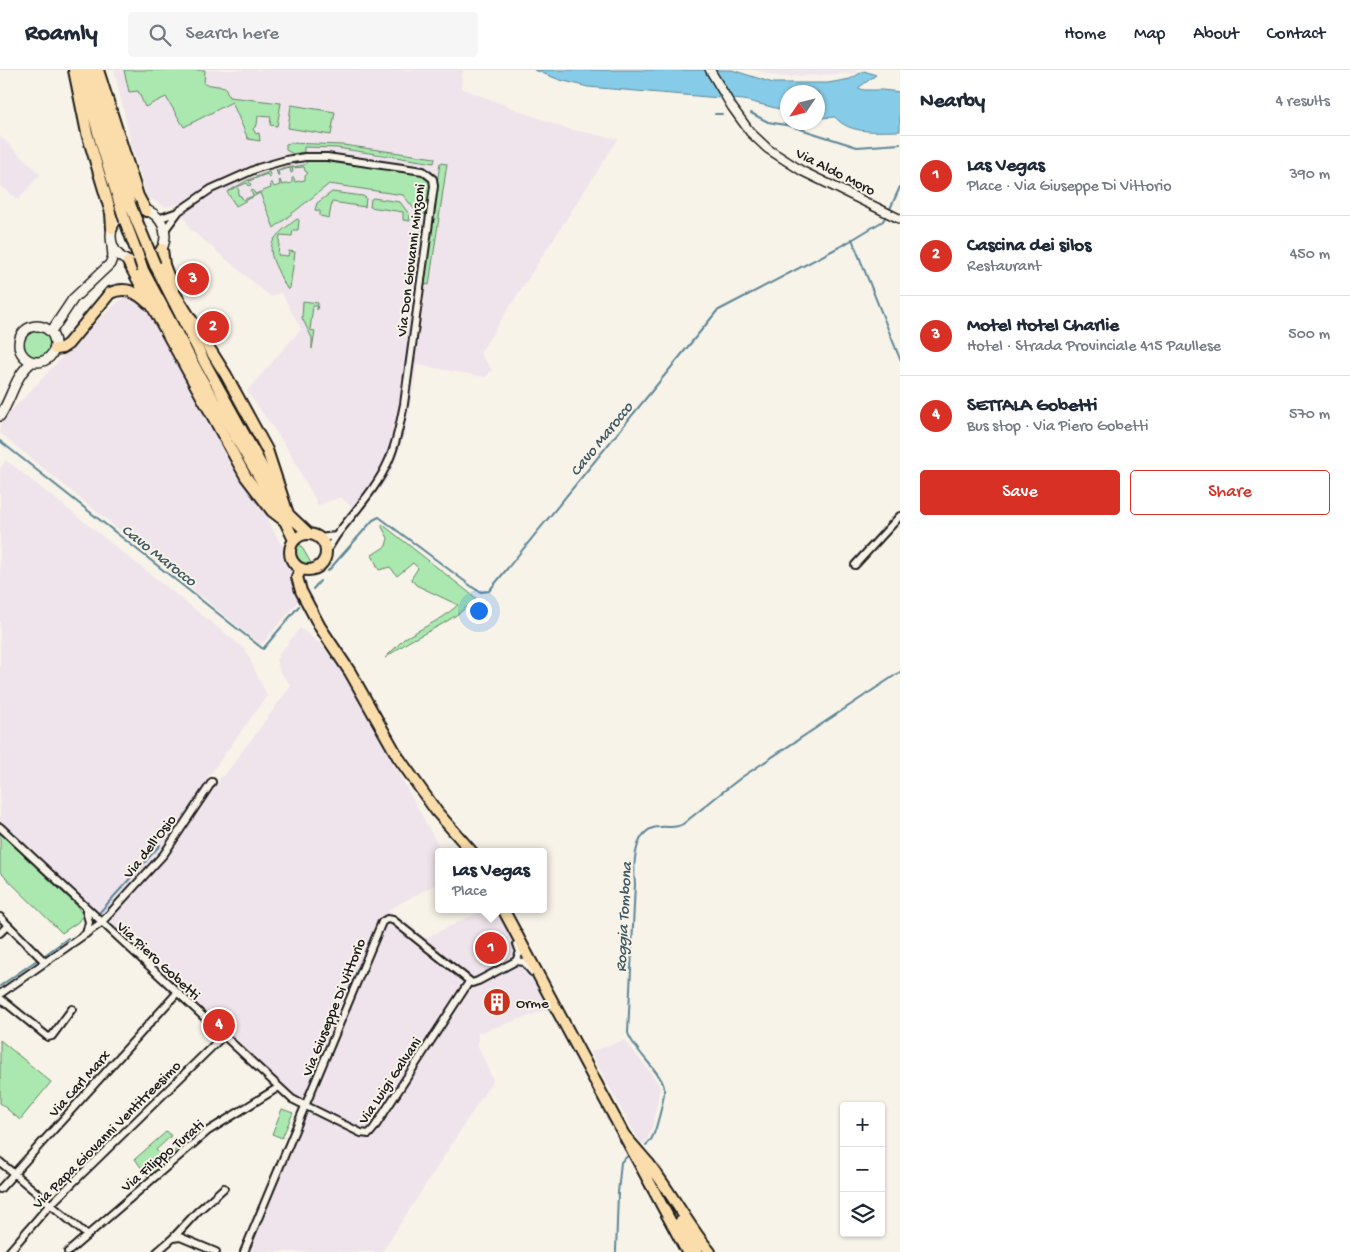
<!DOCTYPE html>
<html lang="en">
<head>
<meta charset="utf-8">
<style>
	body { margin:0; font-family:"Gochi Hand",sans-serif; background:#f6f6f7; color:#1f2937 }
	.controls { position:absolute; right:15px; bottom:15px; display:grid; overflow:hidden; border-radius:5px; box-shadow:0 1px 4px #0004 }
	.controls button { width:45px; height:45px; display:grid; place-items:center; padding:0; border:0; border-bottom:1px solid #e0e1e3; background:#fff; color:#1f2937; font:25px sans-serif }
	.compass { position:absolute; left:780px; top:15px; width:45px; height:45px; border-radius:50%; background:#fff; box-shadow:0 1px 4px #0004; rotate:235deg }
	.you { position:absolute; left:478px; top:540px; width:18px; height:18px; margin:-12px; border:4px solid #fff; border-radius:50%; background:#1a73e8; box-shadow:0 0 0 8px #1a73e833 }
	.badge { display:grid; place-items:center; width:32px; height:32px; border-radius:50%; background:#d93025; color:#fff; font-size:16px; font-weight:700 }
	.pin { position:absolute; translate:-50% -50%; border:2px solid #fff; box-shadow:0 1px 5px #0006 }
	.popup { position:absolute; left:435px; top:778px; width:112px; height:65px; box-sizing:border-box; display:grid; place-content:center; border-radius:5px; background:#fff; filter:drop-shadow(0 1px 4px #0005); font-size:16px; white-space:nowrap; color:#747a83 }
	.popup b { font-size:19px; color:#1f2937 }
	.popup::after { content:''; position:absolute; left:50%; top:100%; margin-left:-10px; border:10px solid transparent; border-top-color:#fff }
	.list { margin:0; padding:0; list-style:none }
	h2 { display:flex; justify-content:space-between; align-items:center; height:65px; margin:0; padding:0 20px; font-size:21px }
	h2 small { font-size:16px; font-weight:400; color:#747a83 }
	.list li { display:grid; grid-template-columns:32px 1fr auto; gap:15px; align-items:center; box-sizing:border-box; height:80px; padding:0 20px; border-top:1px solid #e0e1e3 }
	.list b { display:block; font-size:19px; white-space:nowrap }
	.list p { margin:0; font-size:16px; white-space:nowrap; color:#747a83 }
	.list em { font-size:16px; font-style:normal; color:#747a83 }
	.actions { display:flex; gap:10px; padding:15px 20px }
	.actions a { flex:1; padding:11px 0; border:1px solid #d93025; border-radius:5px; text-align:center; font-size:18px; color:#d93025 }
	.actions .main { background:#d93025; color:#fff }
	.icon { flex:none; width:28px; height:28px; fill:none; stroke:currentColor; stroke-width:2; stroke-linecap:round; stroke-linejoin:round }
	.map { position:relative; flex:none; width:900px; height:1182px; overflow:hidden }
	header { display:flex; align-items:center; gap:30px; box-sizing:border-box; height:70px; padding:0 25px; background:#fff; border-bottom:1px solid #e0e1e3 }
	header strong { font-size:24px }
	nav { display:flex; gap:28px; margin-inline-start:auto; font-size:18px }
	.search { width:350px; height:45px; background:#f6f6f7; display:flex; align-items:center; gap:12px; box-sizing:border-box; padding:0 18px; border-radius:5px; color:#747a83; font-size:19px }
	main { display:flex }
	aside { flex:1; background:#fff }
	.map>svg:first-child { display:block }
	.built { fill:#efe4eb }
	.green { fill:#aae8af; stroke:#638266 }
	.water { fill:#86cbe7; stroke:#5c8596 }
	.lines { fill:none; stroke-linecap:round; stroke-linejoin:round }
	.stream { stroke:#5c8596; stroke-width:2 }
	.minor-casing { stroke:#1c1c1c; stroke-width:10 }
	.tertiary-casing { stroke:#1c1c1c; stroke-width:11 }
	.secondary-casing { stroke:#1c1c1c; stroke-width:12 }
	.primary-casing { stroke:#1c1c1c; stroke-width:14 }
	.trunk-casing { stroke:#1c1c1c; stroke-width:14 }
	.minor { stroke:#f7f3e8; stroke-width:6 }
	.tertiary { stroke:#f7f3e8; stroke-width:8 }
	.secondary { stroke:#f7f3e8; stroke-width:9 }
	.primary { stroke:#fbddab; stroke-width:10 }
	.trunk { stroke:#fbddab; stroke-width:10 }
	.trunk-bridge-casing { stroke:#1c1c1c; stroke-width:14; stroke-linecap:butt }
	.trunk-bridge { stroke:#fbddab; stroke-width:10 }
	.labels { text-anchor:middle; stroke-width:4; stroke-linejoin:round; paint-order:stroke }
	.street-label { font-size:15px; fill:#1c1c1c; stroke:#f7f3e8 }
	.poi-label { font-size:15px; fill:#1c1c1c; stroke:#f7f3e8; text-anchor:start }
	.water-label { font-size:16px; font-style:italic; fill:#415963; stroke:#f7f3e8 }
</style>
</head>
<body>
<header>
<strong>Roamly</strong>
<div class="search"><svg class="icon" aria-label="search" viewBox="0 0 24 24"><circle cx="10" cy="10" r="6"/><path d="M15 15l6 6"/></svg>Search here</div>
<nav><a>Home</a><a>Map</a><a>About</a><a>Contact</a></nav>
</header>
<main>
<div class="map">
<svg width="900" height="1182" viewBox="0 0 900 1182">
	<rect width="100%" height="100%" fill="#f7f3e8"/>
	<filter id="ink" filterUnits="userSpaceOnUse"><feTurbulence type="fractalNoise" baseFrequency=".02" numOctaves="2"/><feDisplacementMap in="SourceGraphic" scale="10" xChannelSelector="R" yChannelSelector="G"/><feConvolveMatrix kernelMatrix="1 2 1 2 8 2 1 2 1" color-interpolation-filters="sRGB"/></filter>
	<g filter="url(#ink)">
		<path class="built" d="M114,0H463L461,18L564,58L618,69L480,283L492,300L486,307L417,295L405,364L389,407L360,445L341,427L318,435L286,376L247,321L301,259L281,222L271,227L190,159L178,134L166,137L147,127L132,77Z
			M755,0H857L855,3L780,7Z
			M0,66L40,104L18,130L0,115Z
			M151,224L275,442L268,451L307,521L261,575L0,363V353L85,263L118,232L129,225Z
			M6,390L245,579L267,626L208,707L219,713L220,707L225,705L291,616L280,602L276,590L280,583L300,558L325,578L347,610L442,782H438V813L388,840L426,868L485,839H500L552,938L478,963V976L493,1010L382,1182H250L309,1035L293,1027L0,753V399Z
			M624,970L651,1003L660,1017L653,1054L647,1071L641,1074L590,982Z"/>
		<path class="green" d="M124,0H205L204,14L225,17L229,27L281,33L277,56L270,55L271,47L258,46L257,55L253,59L256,64L259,63L260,71L248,69L232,32L184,57L166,27L145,37L138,21L129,22Z
			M291,35L335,42L331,65L288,58Z
			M290,73L343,75L435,88L434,93L337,78L304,77V82L293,84L286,80V74Z
			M309,90H324L424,105L429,110L430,114L427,142L423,145V142L415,140L403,125L329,114L274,158L260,123L236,136L227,122L248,110L269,102L271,107L269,108L267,104L249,111L251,115L249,116L247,113L237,117L239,121L238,125L241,126L243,130L253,126L251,121L253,120L255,124L271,118L270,113H272L274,117L280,115L279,111L280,110L282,115L292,113V108H294L295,112L305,110V106L308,103L305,101L304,97L292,98L293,102L291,103L290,98L278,101L279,105L278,106L276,100L304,95Z
			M440,93L447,94L429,215L425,214L423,209Z
			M332,122L363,126L366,128L365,137L332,132L329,148L320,146V141L315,140L317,133Z
			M373,128L400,132L409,144L410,151L403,150V142L370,137L371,129Z
			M297,149L299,150L298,160H293L292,166L280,165L278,185L288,186L289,181L295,182L290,218L288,220C284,214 280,206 277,199C263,172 276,165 297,149Z
			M303,231L318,233L317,240V236H313L310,260L315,261L312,279V268L302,248Z
			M23 275a14 14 0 1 1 28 0a14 14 0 1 1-28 0Z
			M382,454L476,528C457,549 432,559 408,572C400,577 393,583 385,588L405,568L443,547L458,535L416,515L411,509L418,498L413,493L397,506L390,497L379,500L372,485L386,476L388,468L382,457Z
			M299,472L312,495L303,497L295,492L292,482L294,476Z
			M0,763L77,836L83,845L78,852L62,863L0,802Z
			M0,970L51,1012L20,1050L0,1033Z
			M282,1039L293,1043L282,1068L272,1064Z
			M167,1061L171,1066L156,1080L165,1089L180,1076L181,1080L148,1107L135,1089Z"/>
		<path class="water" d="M534,0H732L773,13H828L850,9L864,1L876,5L858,18L864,20H882L900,22V61C878,61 850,65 835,47L818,48V22H788L787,41L744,30L588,17L560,10Z"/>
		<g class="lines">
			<path class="stream" d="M751,43L768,52L791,56L857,77L900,74
				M715,44H722
				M889,141L900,117
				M852,169L900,289
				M0,371L263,579L299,536
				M328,501L373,450L379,447L475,519L481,522L489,521L717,241L845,174L883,151L886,145
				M313,519L320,511
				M100,842L160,775
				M45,885L68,868
				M0,916L37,890
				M646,1075C654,1069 656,1057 659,1047C661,1039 665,1026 664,1017C661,1002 634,981 628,963L635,814C633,794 634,757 660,757C669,756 675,759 683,754L720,724L742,707L900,602
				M616,1182L618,1123L621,1092L630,1084"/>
			<g class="minor-casing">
				<path id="minor" d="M158,149L175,143
					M164,161L179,141L211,119L258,98L286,90L305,87H327L423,101L433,109L434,116L404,334C400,353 397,372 389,390C377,418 354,442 336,466
					M319,468L336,466L326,482
					M855,495L900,446
					M0,757L292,1029L361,1063L369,1064L374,1058L469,912
					M0,847L45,892
					M0,863L8,855
					M86,864L89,852L86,841
					M516,891L524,892L532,902
					M0,924L101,853L164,784L212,712
					M0,928L48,967L52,966L72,939
					M0,1092L87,1165
					M0,1119L177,923
					M173,1168L180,1167L216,1182
					M9,1182L46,1139L223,966
					M68,1182L208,1061L279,1017
					M157,1182L173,1168L197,1142L224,1118
					M244,1182L382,852L387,849L393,850L472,913L478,911L516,891L520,882L517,874"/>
			</g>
			<g class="tertiary-casing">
				<path id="tertiary" d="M710,0L732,37L750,62L768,79L802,101L900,149"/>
			</g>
			<g class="secondary-casing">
				<path id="secondary" d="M111 166a27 27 0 1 1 54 0a27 27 0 1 1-54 0Z
					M19 274a18 18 0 1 1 36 0a18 18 0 1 1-36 0Z
					M51,262L73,229L110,194L113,186L112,176
					M0,346C12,328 15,305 32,292"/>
			</g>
			<g class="primary-casing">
				<path id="primary" d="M162,179L164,195L175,224L226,305L267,380L288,444L309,464
					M128,192L246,407L272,441L285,451L294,470
					M55,279L62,278L68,274L110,223C126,216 136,222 148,233
					M290 482a18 18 0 1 1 36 0a18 18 0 1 1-36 0Z
					M301,499L297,507L301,521L320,557L350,602L398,687L437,742L472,782
					M503,839L624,1065L649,1094"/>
			</g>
			<g class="trunk-casing">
				<path id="trunk" d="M74,0L87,63L111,143L112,158
					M81,0L101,73L121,138
					M91,0L103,48L130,134
					M98,0L138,126L146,141
					M135,147L150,183
					M125,151L139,188
					M155,195L205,293L288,444
					M143,200L202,310L285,451
					M624,1065L687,1182
					M649,1094C671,1122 687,1154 710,1182
					M680,1152L697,1182"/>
			</g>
			<use href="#minor" class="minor"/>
			<use href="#tertiary" class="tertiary"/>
			<use href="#secondary" class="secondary"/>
			<use href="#primary" class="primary"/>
			<use href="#trunk" class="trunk"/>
			<g class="trunk-bridge-casing">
				<path id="trunk-bridge" d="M130,134L135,147
					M121,138L125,151
					M150,183L155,195
					M139,188L143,200"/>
			</g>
			<use href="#trunk-bridge" class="trunk-bridge"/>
		</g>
	</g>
	<defs>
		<g id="building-disc" transform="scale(1.4375)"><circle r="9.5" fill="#c8321e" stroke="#f7f3e8"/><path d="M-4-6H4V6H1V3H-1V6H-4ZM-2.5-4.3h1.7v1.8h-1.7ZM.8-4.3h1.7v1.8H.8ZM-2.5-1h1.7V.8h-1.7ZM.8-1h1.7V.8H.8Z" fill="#fff"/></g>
	</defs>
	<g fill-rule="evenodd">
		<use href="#building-disc" x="497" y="932"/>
	</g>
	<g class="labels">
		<g class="street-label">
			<text transform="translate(836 101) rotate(27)" y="5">Via Aldo Moro</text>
			<text transform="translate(410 190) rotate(-83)" y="5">Via Don Giovanni Minzoni</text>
			<text transform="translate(149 776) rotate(-52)" y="5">Via dell'Osio</text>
			<text transform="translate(159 890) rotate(43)" y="5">Via Piero Gobetti</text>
			<text transform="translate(333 937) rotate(-68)" y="5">Via Giuseppe Di Vittorio</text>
			<text transform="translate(389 1010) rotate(-56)" y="5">Via Luigi Galvani</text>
			<text transform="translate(79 1013) rotate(-48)" y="5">Via Carl Marx</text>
			<text transform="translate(106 1064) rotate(-45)" y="5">Via Papa Giovanni Ventitreesimo</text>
			<text transform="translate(162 1085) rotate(-40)" y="5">Via Filippo Turati</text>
		</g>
		<g class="poi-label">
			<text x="516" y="937">Orme</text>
		</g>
		<g class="water-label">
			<text transform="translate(600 368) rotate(-51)" y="6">Cavo Marocco</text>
			<text transform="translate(160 484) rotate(38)" y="6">Cavo Marocco</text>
			<text transform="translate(622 847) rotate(-87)" y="6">Roggia Tombona</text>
		</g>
	</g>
</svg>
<div class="controls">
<button>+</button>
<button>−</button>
<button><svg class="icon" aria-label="layers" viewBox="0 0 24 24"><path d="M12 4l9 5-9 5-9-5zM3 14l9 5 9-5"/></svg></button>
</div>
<svg class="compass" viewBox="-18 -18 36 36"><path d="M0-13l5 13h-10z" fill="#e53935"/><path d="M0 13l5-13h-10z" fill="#747a83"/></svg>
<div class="you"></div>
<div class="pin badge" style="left:491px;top:878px">1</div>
<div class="popup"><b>Las Vegas</b>Place</div>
<div class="pin badge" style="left:213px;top:257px">2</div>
<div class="pin badge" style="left:193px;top:209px">3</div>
<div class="pin badge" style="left:219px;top:955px">4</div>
</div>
<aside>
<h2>Nearby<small>4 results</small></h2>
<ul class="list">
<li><span class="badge">1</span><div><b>Las Vegas</b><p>Place · Via Giuseppe Di Vittorio</p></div><em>390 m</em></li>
<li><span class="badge">2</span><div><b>Cascina dei silos</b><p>Restaurant</p></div><em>450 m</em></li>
<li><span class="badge">3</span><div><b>Motel Hotel Charlie</b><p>Hotel · Strada Provinciale 415 Paullese</p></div><em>500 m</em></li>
<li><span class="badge">4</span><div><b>SETTALA Gobetti</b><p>Bus stop · Via Piero Gobetti</p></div><em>570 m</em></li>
</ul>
<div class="actions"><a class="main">Save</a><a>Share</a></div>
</aside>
</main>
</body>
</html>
